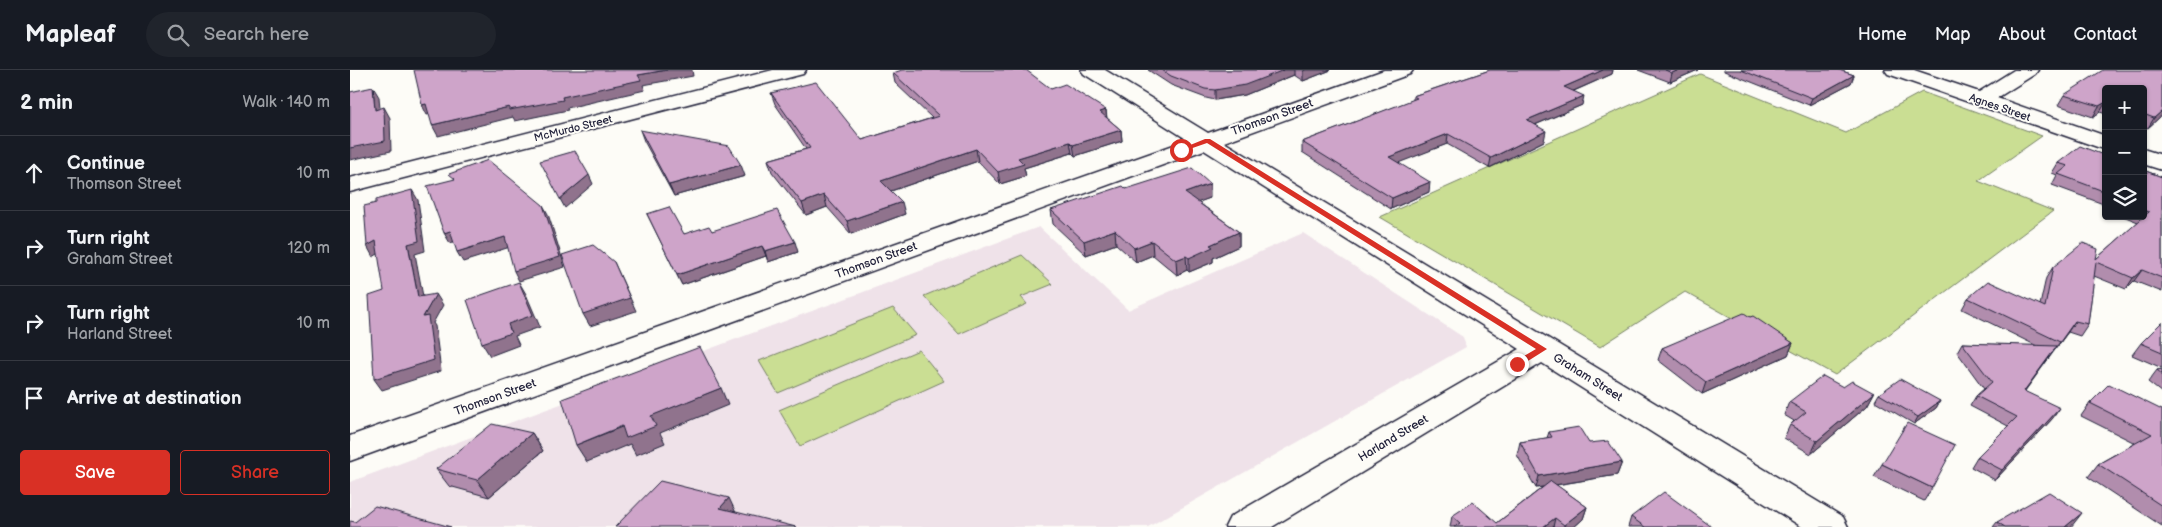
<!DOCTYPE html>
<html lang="en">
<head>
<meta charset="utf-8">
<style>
	body { margin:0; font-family:"Balsamiq Sans",sans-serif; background:#20242c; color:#f1f3f6 }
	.controls { position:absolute; right:15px; top:15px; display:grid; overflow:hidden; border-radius:5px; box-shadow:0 1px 4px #0004 }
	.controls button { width:45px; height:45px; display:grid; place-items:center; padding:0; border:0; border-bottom:1px solid #363941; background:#171b24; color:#f1f3f6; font:25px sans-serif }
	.stop { position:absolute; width:15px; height:15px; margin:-11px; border:4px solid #d93025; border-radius:50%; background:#fff }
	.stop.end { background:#d93025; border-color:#fff; box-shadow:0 1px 5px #0008 }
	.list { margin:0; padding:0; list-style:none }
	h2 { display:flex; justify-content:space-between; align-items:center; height:65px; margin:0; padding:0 20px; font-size:21px }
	h2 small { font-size:16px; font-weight:400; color:#9ea1a6 }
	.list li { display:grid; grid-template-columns:32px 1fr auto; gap:15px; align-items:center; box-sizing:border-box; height:75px; padding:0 20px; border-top:1px solid #363941 }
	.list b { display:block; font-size:19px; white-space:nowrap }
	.list p { margin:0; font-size:16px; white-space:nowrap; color:#9ea1a6 }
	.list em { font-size:16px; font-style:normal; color:#9ea1a6 }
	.actions { display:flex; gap:10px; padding:15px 20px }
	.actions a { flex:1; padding:11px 0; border:1px solid #d93025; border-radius:5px; text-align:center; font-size:18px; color:#d93025 }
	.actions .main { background:#d93025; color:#fff }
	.icon { flex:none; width:28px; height:28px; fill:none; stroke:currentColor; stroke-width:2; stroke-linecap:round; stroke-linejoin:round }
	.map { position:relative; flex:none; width:1812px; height:457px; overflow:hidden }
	header { display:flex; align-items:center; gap:30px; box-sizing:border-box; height:70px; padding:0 25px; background:#171b24; border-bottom:1px solid #363941 }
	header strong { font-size:24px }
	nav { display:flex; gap:28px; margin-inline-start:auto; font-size:18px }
	.search { width:350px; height:45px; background:#20242c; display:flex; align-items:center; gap:12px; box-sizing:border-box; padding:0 18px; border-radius:28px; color:#9ea1a6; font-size:19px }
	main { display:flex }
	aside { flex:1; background:#171b24 }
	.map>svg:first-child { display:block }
	.built { fill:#efe2e9 }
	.green { fill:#cade93; stroke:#768067 }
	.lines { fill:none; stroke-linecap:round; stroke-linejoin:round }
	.minor-casing { stroke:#22223b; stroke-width:3 }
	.minor { fill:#fdfcf7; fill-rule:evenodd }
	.wall { fill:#b18dad; stroke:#22223b }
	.shaded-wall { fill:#90738d; stroke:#22223b }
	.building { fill:#cea4c9; stroke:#22223b }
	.route { fill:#d93025 }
	.labels { text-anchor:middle; stroke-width:4; stroke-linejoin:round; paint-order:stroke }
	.far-street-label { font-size:11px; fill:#22223b; stroke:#fdfcf7 }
	.street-label { font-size:12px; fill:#22223b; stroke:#fdfcf7 }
</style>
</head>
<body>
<header>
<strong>Mapleaf</strong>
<div class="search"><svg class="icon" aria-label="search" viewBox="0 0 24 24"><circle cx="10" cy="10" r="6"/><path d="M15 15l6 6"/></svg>Search here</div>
<nav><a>Home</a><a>Map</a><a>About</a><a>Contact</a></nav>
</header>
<main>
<aside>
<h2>2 min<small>Walk · 140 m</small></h2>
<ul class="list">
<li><svg class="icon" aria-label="ahead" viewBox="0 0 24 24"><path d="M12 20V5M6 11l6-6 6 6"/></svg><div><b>Continue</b><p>Thomson Street</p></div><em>10 m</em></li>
<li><svg class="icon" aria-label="right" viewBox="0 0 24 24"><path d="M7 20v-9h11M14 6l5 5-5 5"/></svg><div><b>Turn right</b><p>Graham Street</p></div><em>120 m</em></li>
<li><svg class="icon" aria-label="right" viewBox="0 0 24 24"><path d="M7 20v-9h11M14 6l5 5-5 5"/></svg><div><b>Turn right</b><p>Harland Street</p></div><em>10 m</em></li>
<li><svg class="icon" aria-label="arrive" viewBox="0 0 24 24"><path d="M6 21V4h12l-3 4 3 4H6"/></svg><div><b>Arrive at destination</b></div></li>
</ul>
<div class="actions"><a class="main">Save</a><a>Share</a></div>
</aside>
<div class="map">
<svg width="1812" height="457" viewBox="0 0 1812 457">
	<rect width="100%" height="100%" fill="#fdfcf7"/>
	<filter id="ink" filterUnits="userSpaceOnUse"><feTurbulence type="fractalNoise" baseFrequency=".02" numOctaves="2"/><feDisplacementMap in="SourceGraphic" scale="10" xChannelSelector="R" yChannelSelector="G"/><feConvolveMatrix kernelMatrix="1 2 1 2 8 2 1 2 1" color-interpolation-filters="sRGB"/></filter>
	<g filter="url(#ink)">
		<path class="built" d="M689,157L778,240L953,163L1113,267L1116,277L798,457H0V412Z"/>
		<path class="green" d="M1350,4L1496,63L1572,22L1692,66L1628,111L1703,141L1485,305L1335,222L1250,277L1030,147Z
			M672,185L703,214L671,227L677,234L609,264L574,226Z
			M543,238L566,265L428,323L409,291Z
			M569,280L594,311L450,376L429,340Z"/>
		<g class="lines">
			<g class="minor-casing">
				<path id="minor" d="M423,0H456L453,4L0,122V108Z
					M731,0H755L858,63L1034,0H1063L1060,4L874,72L1493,447L1498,457H1452L1192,293L922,457H875L880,447L1170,279L854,80L0,391V366L838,70L734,4Z
					M1535,0H1564L1629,22L1664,0H1688L1685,4L1647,28L1756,66V80L1538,4Z
					M1793,79L1812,85V100L1793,94Z"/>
			</g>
			<use href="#minor" class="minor"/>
		</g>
		<path class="wall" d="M798,0H981L953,11L944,5L895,25L865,30L856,28L821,15Z
			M1140,0H1263L1262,4L1224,21L1232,35L1185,55L1194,71L1139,98L1097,74L1048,92L1079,122L1041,139L952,82V72L1063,30V26Z
			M1288,0H1348L1320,12Z
			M1374,0H1489L1504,5L1501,13L1459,35L1374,1Z
			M1812,0V45L1798,58L1793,56V19H1756V44L1750,42L1743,47L1708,35L1714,25Z
			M543,3L701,19L756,40L757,48L771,60L772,71L725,86L722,83L674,98L676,106L650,114L628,91L541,121L555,144L501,164L477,137L456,145L422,102L418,90L456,79L425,34L421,23L512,70L582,48L545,13Z
			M290,60L395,106L324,126L294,71Z
			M1756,86V135L1702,115L1707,105L1702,103L1708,93Z
			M1793,100L1812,107V222L1784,211L1776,219L1744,206L1738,254L1730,266L1718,262L1675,321L1703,348L1645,410L1621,397L1627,387L1658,356L1620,336L1626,326L1634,319L1607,282L1612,273L1687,276L1612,239L1618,228L1690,235L1696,208L1703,197L1746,189L1788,152L1773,146H1793Z
			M776,119L860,128L848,132L889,162V176L863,188V192L839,202L837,200L827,205L803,185L786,192L766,174L736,185L703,154L701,140Z
			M297,144L334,164L362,161L448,182L418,192L416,186L332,215Z
			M1400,247L1443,273L1438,285L1352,324L1308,290L1312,278Z
			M1812,252V298L1782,285L1791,273Z
			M1812,299V323L1798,312L1807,300Z
			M1493,317L1524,323L1517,336L1461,384L1434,368L1440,355L1444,351L1434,345L1439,332Z
			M1529,324L1590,331L1586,338L1564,354L1525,331Z
			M1740,333L1812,340V456L1738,407L1748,394L1785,373L1731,346Z
			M1199,362L1239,373L1272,392L1267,405L1206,415L1237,437L1233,449L1224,457H1100L1102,446L1147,453L1193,417L1186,418L1167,385L1170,372L1197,368Z
			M182,363L193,381L139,427L99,416L86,399Z
			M1532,394L1582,418L1574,431L1524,407Z
			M1281,447L1362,457H1278Z
			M1647,452L1722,456L1721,457H1643Z"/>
		<path class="shaded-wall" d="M317,0H342L343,6L293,15L295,20L217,38L218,40L165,51L163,47L88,66L82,55L159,37L212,27L288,5Z
			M934,0H944V5L895,25L865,30V20Z
			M956,0H981L953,11V1Z
			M1253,0H1263L1262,4L1212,26L1214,17Z
			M1329,0H1348L1320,12L1322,3Z
			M1504,5L1501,13L1459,35L1462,28Z
			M23,17L29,27L31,50L25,40Z
			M1234,26L1232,35L1175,59L1177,50Z
			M1756,32L1750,42L1743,47L1749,36Z
			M76,34L82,44L77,45L72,35Z
			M34,37L40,48L41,81L0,90V78Z
			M756,40L757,52L750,42Z
			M1812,41V45L1798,58L1804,48Z
			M771,60L772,71L725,86L723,75Z
			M1196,61L1194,71L1139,98L1141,88Z
			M1098,64L1097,74L1038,97L1039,87Z
			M720,72L722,83L674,98L676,106L650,114L648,102L668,88Z
			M626,79L628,91L535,123L531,111Z
			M391,95L395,106L324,126L319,115Z
			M239,105L243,114L215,138L210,129Z
			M1080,112L1079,122L1041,139L1042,128Z
			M860,114V128L836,137L835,123Z
			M62,120L68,130L75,181L65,184L75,237L68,227L58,174Z
			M474,125L477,137L456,145L452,133Z
			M552,132L555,144L501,164L497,151Z
			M193,135L198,144L215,197L169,211L164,201Z
			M765,160L766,174L736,185L734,171Z
			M100,161L106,171L100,173L94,163Z
			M889,162V176L863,188V192L839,202V188L860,175Z
			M155,167L160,177L113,192L107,182Z
			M26,171L33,181L23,187L17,176Z
			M802,171L803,185L786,192L784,178Z
			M445,172L448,182L418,192L415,181Z
			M412,176L416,186L332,215L327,205Z
			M836,186L837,200L827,205L826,190Z
			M264,192L286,241L240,256L233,244Z
			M1792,200L1784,211L1776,219L1783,208Z
			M169,212L176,224L190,257L165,266L169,275L140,286L132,273L158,254Z
			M86,224L93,235L83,253L85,256L91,301L32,320L24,309L73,247Z
			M1725,251L1718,262L1702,283L1710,272Z
			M1443,273L1438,285L1352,324L1356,312Z
			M1707,276L1700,286L1668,330L1674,321Z
			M371,318L378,335L310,363L315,373L286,385L280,374L237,392L226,375Z
			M1524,323L1517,336L1461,384L1467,371Z
			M1590,331L1586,338L1564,354L1568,347Z
			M1710,338L1703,348L1645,410L1652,400Z
			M182,363L193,381L139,427L127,410Z
			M1272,392L1267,405L1186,418L1189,406Z
			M379,428L387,445L370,438Z
			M1237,437L1233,449L1224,457H1214V455Z
			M1732,443L1721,457H1715Z
			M1205,448L1203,457H1193Z"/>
		<path class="building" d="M64,0H317L288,5L291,10L212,27L213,30L159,40V37L82,55L76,34L72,35Z
			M552,0H676L701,19L715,14L756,40L750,42L771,60L723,75L720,72L668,88L674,94L648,102L626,79L531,111L552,132L497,151L474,125L452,133L418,90L460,78L421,23L466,12L512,70L589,46L543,3Z
			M812,0H934L895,15L865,20L855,19L821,6Z
			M1140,0H1253L1214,17L1234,26L1177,50L1196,61L1141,88L1098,64L1039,87L1080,112L1042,128L952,72L1067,28L1063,26Z
			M1315,0H1329L1322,3Z
			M1391,0H1489L1504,5L1462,28Z
			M1753,0H1812V41L1804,48L1793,44V19H1756V32L1749,36L1714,25Z
			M23,17L25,40L34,37L35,71L0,78V22Z
			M290,60L379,76L391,95L319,115Z
			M1730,76L1756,86V122L1708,104L1718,96L1708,93Z
			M225,81L239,105L210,129L190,91Z
			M138,90L193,135L210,187L164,201L155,167L107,182L100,161L94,163L77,116L105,109L99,104Z
			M842,98L860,114L835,123L889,162L860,175L863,177L839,188L836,186L826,190L802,171L784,178L765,160L734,171L701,140L773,116L776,119Z
			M1793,100L1812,107V208L1792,200L1783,208L1746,192L1738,254L1725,251L1710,272L1618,228L1638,211L1695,237L1703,197L1733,173L1748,179L1746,189L1799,142L1793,140Z
			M62,120L69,171L58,174L68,227L86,224L73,247L78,246L84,290L24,309L19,226L34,221L26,171L17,176L14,136L26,133V130Z
			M319,137L334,164L359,156L362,161L427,140L445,172L415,181L412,176L327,205L297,144Z
			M243,175L264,192L280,228L233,244L212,185Z
			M169,212L183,245L158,254L161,263L132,273L117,230Z
			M1394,243L1400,247L1403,246L1443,273L1356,312L1312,278Z
			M1812,252V282L1791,273Z
			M1612,273L1707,276L1674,321L1710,338L1652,400L1627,387L1667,347L1626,326L1642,312Z
			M350,277L371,318L301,346L306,356L276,368L272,356L226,375L212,329Z
			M1812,299V304L1807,300Z
			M1473,306L1493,317L1502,311L1524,323L1467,371L1440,355L1456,342L1439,332Z
			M1550,309L1590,331L1568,347L1529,324Z
			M1759,314L1812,340V436L1748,394L1802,364L1740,333Z
			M1557,353L1605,375L1582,418L1532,394Z
			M142,354L182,363L127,410L86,399Z
			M1229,357L1239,373L1258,371L1272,392L1189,406L1170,372L1202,367L1199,362Z
			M310,411L379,428L370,438L446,457H265Z
			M1201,411L1237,437L1214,455L1205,448L1193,457H1104L1110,453L1102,446L1123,432L1147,453Z
			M1314,422L1362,457H1295L1281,447Z
			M1699,422L1732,443L1715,457H1655L1647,452Z
			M25,436L101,457H0V451L5,452Z"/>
	</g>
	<path class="route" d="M855,69H860L1197,279L1170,296H1164V292L1186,279L857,73L831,82L828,80Z"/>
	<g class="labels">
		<g class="far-street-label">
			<text transform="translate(1650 37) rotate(19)" y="4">Agnes Street</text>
			<text transform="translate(223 58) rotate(-14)" y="4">McMurdo Street</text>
		</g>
		<g class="street-label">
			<text transform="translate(922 47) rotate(-20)" y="4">Thomson Street</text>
			<text transform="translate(526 190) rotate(-20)" y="4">Thomson Street</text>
			<text transform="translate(1238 307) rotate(32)" y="4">Graham Street</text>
			<text transform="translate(145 327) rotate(-20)" y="4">Thomson Street</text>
			<text transform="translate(1043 368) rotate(-31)" y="4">Harland Street</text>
		</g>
	</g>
</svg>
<div class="controls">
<button>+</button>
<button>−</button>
<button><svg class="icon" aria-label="layers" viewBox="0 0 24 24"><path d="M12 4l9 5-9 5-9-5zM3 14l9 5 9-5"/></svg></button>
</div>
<div class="stop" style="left:831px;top:80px"></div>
<div class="stop end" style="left:1167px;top:294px"></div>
</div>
</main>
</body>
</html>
